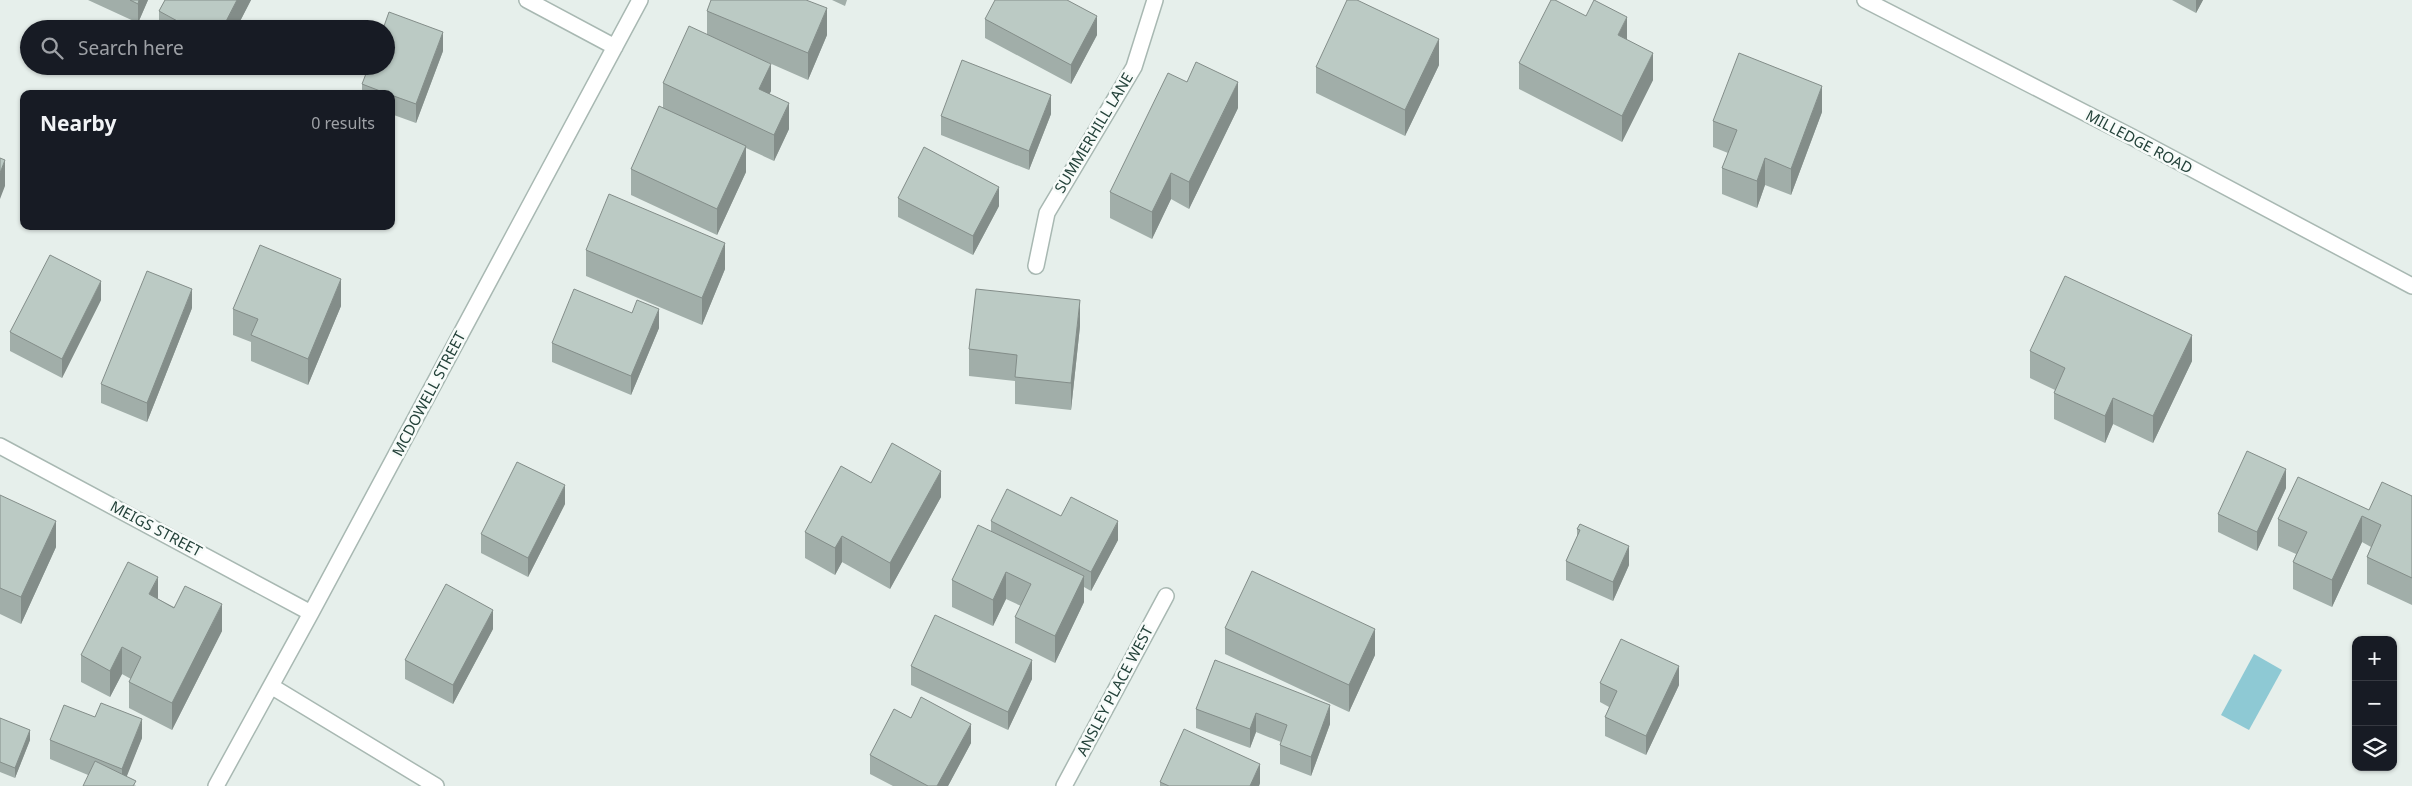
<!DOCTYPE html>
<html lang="en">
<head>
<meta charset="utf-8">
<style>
	body { margin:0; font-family:"Noto Sans",sans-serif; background:#20242c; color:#f1f3f6 }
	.controls { position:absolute; right:15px; bottom:15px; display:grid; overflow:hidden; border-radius:10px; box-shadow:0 1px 4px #0004 }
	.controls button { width:45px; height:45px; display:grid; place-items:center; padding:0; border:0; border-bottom:1px solid #363941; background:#171b24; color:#f1f3f6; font:25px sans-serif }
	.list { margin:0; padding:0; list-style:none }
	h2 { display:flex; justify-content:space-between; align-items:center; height:65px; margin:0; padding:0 20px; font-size:21px }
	h2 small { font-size:16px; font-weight:400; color:#9ea1a6 }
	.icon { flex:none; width:28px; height:28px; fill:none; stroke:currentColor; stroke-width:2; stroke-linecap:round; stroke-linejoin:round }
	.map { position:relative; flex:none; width:2412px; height:786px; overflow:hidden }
	.search { position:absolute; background:#171b24; box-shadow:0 1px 4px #0004; left:20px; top:20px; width:375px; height:55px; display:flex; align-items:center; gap:12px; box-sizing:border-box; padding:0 18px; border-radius:28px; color:#9ea1a6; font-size:19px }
	.panel { position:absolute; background:#171b24; box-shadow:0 1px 4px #0004; left:20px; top:90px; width:375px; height:140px; border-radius:10px }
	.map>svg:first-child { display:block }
	.water { fill:#8ec9d4 }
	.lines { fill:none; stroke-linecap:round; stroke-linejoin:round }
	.minor-casing { stroke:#a8b8b2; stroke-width:18 }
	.minor { stroke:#fff; stroke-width:15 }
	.wall { fill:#a1aea9 }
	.shaded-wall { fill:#838d89 }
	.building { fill:#bbcac4; stroke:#838d89 }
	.labels { text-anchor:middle; stroke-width:5; stroke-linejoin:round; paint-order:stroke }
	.street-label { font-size:15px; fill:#24423a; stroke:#f7fbf9 }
</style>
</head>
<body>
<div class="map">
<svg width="2412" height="786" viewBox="0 0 2412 786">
	<rect width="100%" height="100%" fill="#e6efeb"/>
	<path class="water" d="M2254,654L2282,670L2249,730L2221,715Z"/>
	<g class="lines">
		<g class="minor-casing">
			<path id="minor" d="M527,0L615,47
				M1865,0L2132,137L2412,286
				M1036,266L1047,213L1134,67L1155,0
				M0,446L311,613
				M271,686L436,786
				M216,786L311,613L640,0
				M1064,786L1166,596"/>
		</g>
		<use href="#minor" class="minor"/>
	</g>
	<path class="wall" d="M88,0H148L138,23Z
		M165,0H251L236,29H159V11Z
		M832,0H847L845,6Z
		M2172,0H2203L2196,13Z
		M707,11L827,35L808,80L767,62L771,91L769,94L789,129L774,161L746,148V172L717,235L631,195V169L663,108V83L707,35Z
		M985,19L1097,35L1071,84L985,38Z
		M1627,40L1653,80L1622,142L1519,89V63Z
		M443,51L416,123L391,114V94H362V84Z
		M1439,65L1405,136L1316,93V67Z
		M1238,108L1189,209L1171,199L1152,239L1110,218V192Z
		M1822,112L1791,195L1765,185L1757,208L1722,194V168L1728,153L1713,147V121Z
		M1051,114L1029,170L941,135V116Z
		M898,198L999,206L973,255L898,217Z
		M586,250L725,269L702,325L586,276Z
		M101,300L62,378L10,351V332Z
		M341,306L308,385L251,361V342L233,335V309Z
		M192,308L147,422L101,403V384Z
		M632,313L659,328L631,395L552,362V343Z
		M1080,326L1071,410L1015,404V381L969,376V349Z
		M2030,351L2192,361L2153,443L2113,424L2105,443L2054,419V393L2055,390L2030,378Z
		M871,483L941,497L890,589L842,562L835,575L805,558V532Z
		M2286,488L2257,551L2218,532V514Z
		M0,495L56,547L21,624L0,614Z
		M2412,496V605L2367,584V557L2371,547L2362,542L2332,607L2293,589V562L2296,554L2278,546V519L2369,510Z
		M565,504L528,577L481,553V534Z
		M1061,516L1118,540L1091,591L1084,587V602L1055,663L1015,643V617L1021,606L1006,599L993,626L952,607V580L991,531V521Z
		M1580,524L1629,565L1613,601L1566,580V561L1577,537V529Z
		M158,599L222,631L172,730L129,708V682L131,679L122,674L110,697L81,682V655Z
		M1225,628L1375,655L1349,712L1225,654Z
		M493,629L453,704L405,679V660Z
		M1215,660L1330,724L1311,776L1280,764V745L1281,742L1256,732L1250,748L1196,728V709Z
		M911,666L1032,679L1008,730L911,685Z
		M1600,683L1679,685L1646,755L1605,736V717L1609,707L1600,702Z
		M0,718L30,740L15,778L0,772Z
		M911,718L971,743L948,786H893L870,774V755Z
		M142,738L126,776L136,786L88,775L50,759V740Z
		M1160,782L1260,783L1259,786H1160Z"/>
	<path class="shaded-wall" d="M139,0H148L138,23V4Z
		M237,0H251L236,29H222Z
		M2196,0H2203L2196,13Z
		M827,8V35L808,80V53Z
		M1097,16V35L1071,84V65Z
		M1627,17V43L1618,35Z
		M443,32V51L416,123V104Z
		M1439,39V65L1405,136V110Z
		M1653,53V80L1622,142V116Z
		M771,64V91L759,116V89Z
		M1238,82V108L1189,209V182Z
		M1822,86V112L1791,195V169Z
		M1051,95V114L1029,170V151Z
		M789,103V129L774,161V135Z
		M746,146V172L717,235V209Z
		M1765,158V185L1757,208V181Z
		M5,160V186L0,199V173Z
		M1171,173V199L1152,239V212Z
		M999,187V206L973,255V236Z
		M725,243V269L702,325V298Z
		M341,279V306L308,385V359Z
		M101,281V300L62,378V359Z
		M192,289V308L147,422V403Z
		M1080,300V326L1071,410V383Z
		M659,309V328L631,395V376Z
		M2192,335V361L2153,443V416Z
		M2113,398V424L2105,443V416Z
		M2286,469V488L2257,551V532Z
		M941,471V497L890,589V563Z
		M565,485V504L528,577V558Z
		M2362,516V542L2332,607V580Z
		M56,521V547L21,624V597Z
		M1118,521V540L1091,591V572Z
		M842,536V562L835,575V548Z
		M1629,546V565L1613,601V582Z
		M1006,572V599L993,626V600Z
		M1084,576V602L1055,663V636Z
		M158,577V604L149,594Z
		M222,604V631L172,730V703Z
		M493,610V629L453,704V685Z
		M1375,629V655L1349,712V685Z
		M122,647V674L110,697V671Z
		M1032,660V679L1008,730V712Z
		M1679,666V685L1646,755V736Z
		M1330,705V724L1311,776V757Z
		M1256,713V732L1250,748V729Z
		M142,719V738L123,786H122V769Z
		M971,724V743L948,786H937Z
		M30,730V740L15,778V768Z
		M1260,764V783L1259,786H1250Z"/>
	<path class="building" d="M130,0H139L138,4Z
		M165,0H237L222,29H192L159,11Z
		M711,0H806L827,8L808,53L707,11Z
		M995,0H1067L1097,16L1071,65L985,19Z
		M1347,0H1357L1439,39L1405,110L1316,67Z
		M1551,0H1555L1586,16L1594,0L1627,17L1618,35L1653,53L1622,116L1519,63Z
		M389,12L443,32L416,104L391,95V94H388L362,84L369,66H386V29H383Z
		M689,26L771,64L759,89L789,103L774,135L663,83Z
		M1739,53L1822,86L1791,169L1765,158L1757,181L1722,168L1737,130L1713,121Z
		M962,60L1051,95L1029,151L941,116Z
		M1196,62L1238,82L1189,182L1171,173L1152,212L1110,192L1168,73L1187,82Z
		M659,106L746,146L717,209L631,169Z
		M924,147L999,187L973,236L898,198Z
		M0,158L5,160L0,173Z
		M609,194L725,243L702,298L586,250Z
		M260,245L341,279L308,359L251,335L258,319L233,309Z
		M50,255L101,281L62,359L10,332Z
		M147,271L192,289L147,403L101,384Z
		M2065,276L2192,335L2153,416L2113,398L2105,416L2054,393L2065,368L2030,351Z
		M574,289L632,313L637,300L659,309L631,376L552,343Z
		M976,289L1080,300L1071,383L1015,377L1017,355L969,349Z
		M892,443L941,471L890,563L842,536L835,548L805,532L841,466L871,483Z
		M2247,451L2286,469L2257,532L2218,514Z
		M517,462L565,485L528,558L481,534Z
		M2298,477L2369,510L2382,482L2412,496V578L2367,557L2381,525L2362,516L2332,580L2293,562L2307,532L2278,519Z
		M1007,489L1061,516L1071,497L1118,521L1091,572L991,521Z
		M0,495L56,521L21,597L0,588Z
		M1580,524L1629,546L1613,582L1566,561L1580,530L1577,529Z
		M978,525L1084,576L1055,636L1015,617L1031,584L1006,572L993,600L952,580Z
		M128,562L158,577L149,594L174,608L185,586L222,604L172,703L129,682L141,657L122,647L110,671L81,655Z
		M1252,571L1375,629L1349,685L1225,628Z
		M446,584L493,610L453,685L405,660Z
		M935,615L1032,660L1008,712L911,666Z
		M1621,639L1679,666L1646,736L1605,717L1617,691L1600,683Z
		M1215,660L1330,705L1311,757L1280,745L1287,725L1256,713L1250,729L1196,709Z
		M921,697L971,724L937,786H928L870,755L894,709L911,718Z
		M101,703L142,719L122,769L50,740L64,705L95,717Z
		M0,718L30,730L15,768L0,762Z
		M1184,729L1260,764L1250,786H1169L1160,782Z
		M95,761L136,781L133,786H83Z"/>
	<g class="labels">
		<g class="street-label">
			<text transform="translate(1094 133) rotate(-59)" y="5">SUMMERHILL LANE</text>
			<text transform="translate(2139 142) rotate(28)" y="5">MILLEDGE ROAD</text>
			<text transform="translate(429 394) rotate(-62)" y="5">MCDOWELL STREET</text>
			<text transform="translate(156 529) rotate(28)" y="5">MEIGS STREET</text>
			<text transform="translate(1115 691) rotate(-62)" y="5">ANSLEY PLACE WEST</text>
		</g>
	</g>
</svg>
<div class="controls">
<button>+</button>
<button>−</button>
<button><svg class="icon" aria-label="layers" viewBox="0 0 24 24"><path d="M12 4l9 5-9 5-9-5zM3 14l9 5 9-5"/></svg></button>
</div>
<div class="search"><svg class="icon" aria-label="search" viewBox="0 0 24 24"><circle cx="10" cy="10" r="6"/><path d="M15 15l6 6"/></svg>Search here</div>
<section class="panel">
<h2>Nearby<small>0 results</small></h2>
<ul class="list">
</ul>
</section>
</div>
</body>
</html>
